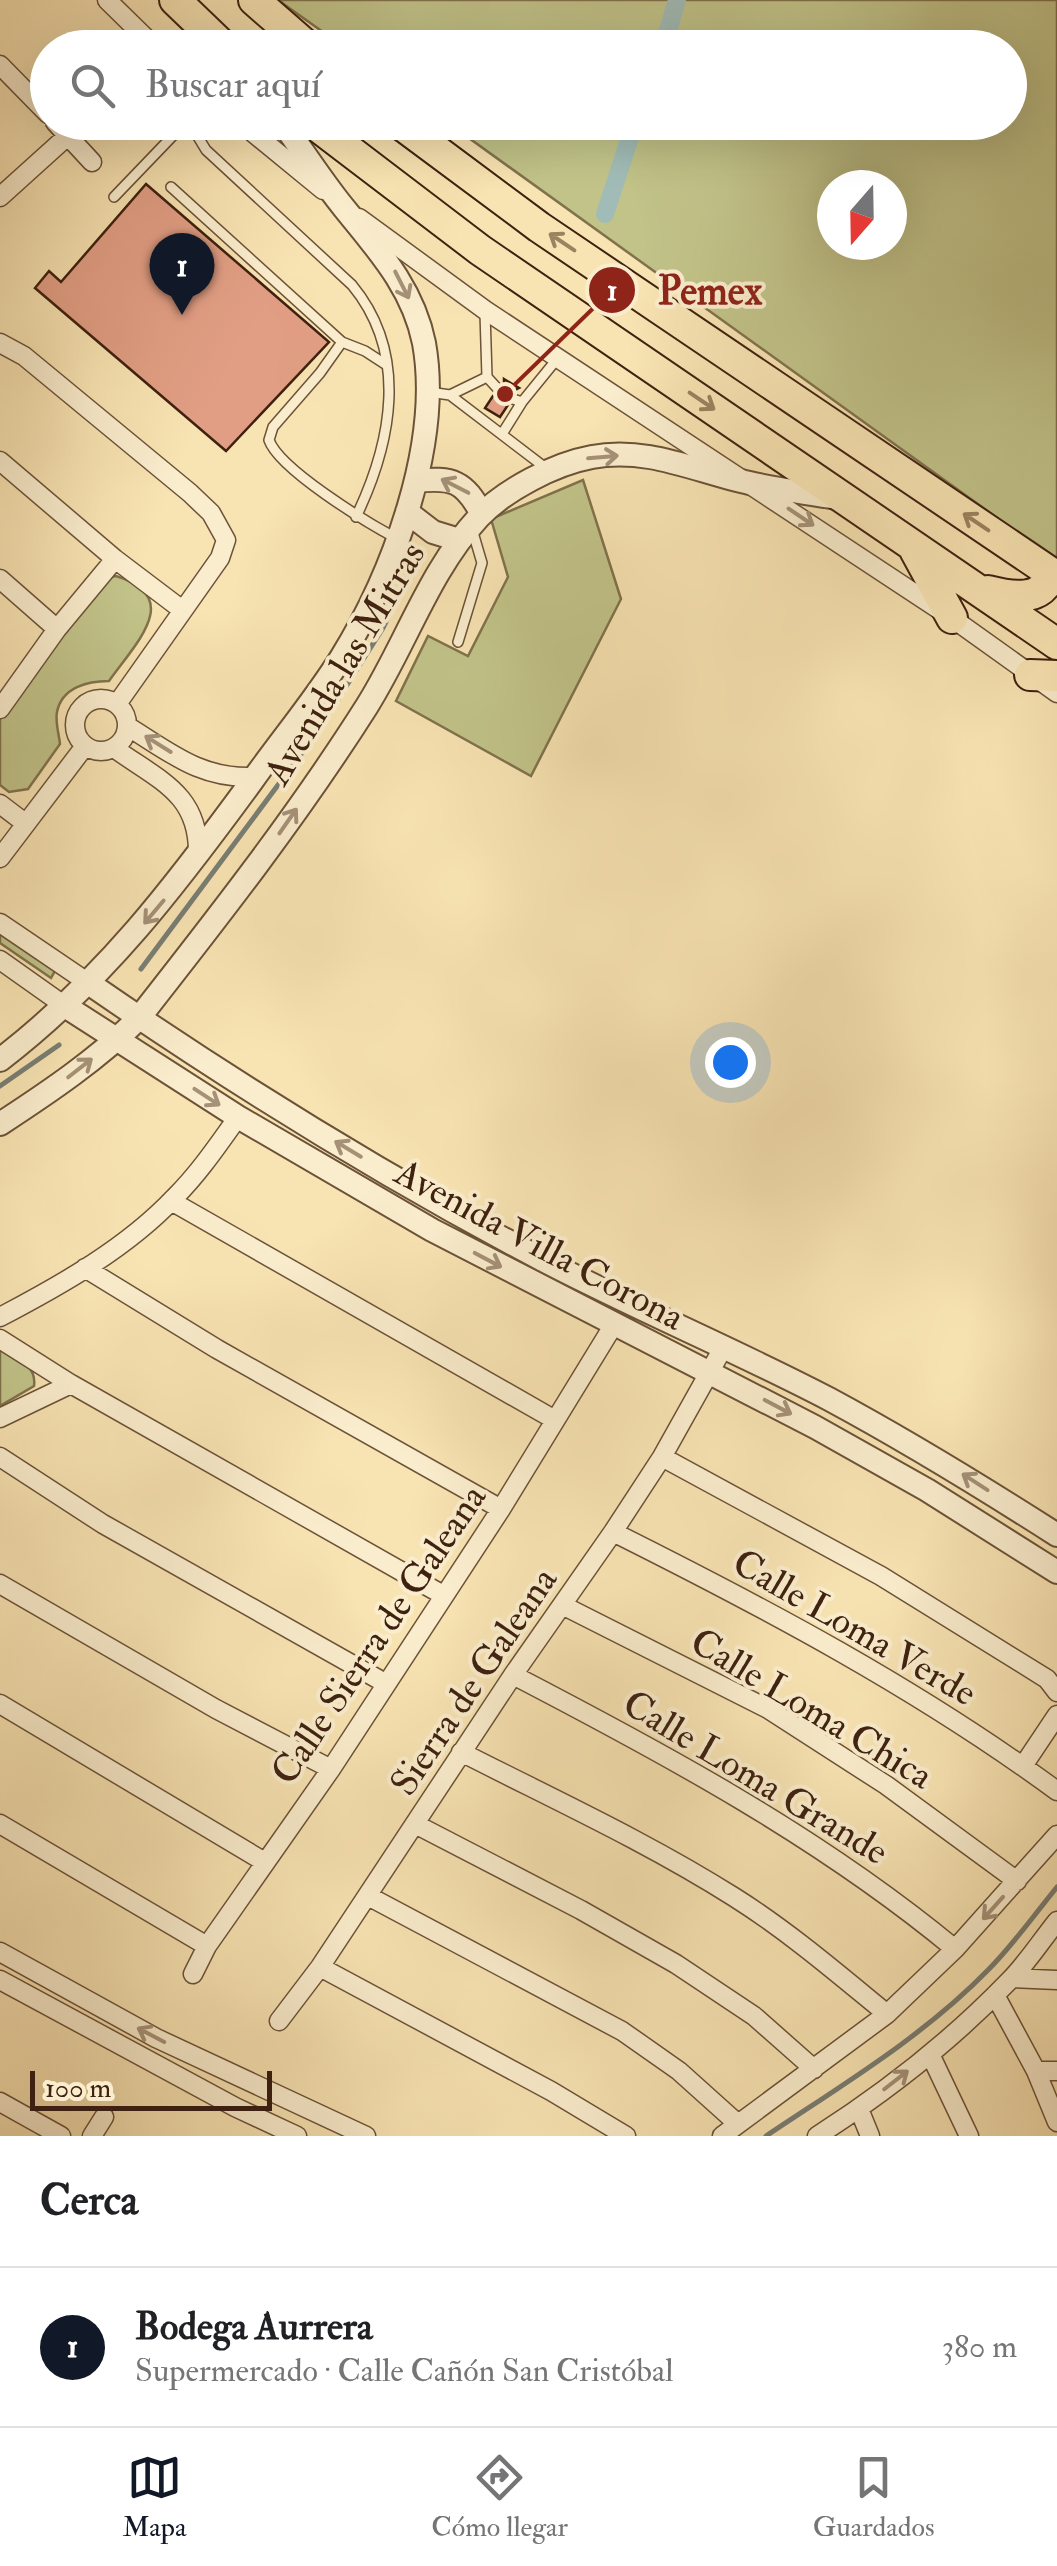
<!DOCTYPE html>
<html lang="es">
<head>
<meta charset="utf-8">
<style>
	body { margin:0; font-family:"IM FELL Double Pica",serif; background:#f2f2f2; color:#202124 }
	.compass { position:absolute; left:817px; top:170px; width:90px; height:90px; border-radius:50%; background:#fff; box-shadow:0 10px 40px #0002; rotate:200deg }
	.scale { position:absolute; left:30px; bottom:25px; width:242px; box-sizing:border-box; padding-left:10px; border:5px solid #3e2110; border-top:0; font-size:28px; line-height:35px; white-space:nowrap; color:#3e2110; -webkit-text-stroke:8px #faedcd; paint-order:stroke }
	.you { position:absolute; left:730px; top:1062px; width:35px; height:35px; margin:-25px; border:8px solid #fff; border-radius:50%; background:#1a73e8; box-shadow:0 0 0 15px #1a73e833 }
	.badge { display:grid; place-items:center; width:65px; height:65px; border-radius:50%; background:#111827; color:#fff; font-size:32px; font-weight:700 }
	.pin { position:absolute; translate:-50% -82px; filter:drop-shadow(0 2px 5px #0008) }
	.pin::after { content:''; position:absolute; top:52px; width:35px; height:30px; background:inherit; clip-path:polygon(0 0,100% 0,50% 100%) }
	.list { margin:0; padding:0; list-style:none }
	h2 { display:flex; justify-content:space-between; align-items:center; height:130px; margin:0; padding:0 40px; font-size:42px }
	h2 small { font-size:32px; font-weight:400; color:#757577 }
	.list li { display:grid; grid-template-columns:65px 1fr auto; gap:30px; align-items:center; box-sizing:border-box; height:160px; padding:0 40px; border-top:2px solid #e0e0e0 }
	.list b { display:block; font-size:38px; white-space:nowrap }
	.list p { margin:0; font-size:32px; white-space:nowrap; color:#757577 }
	.list em { font-size:32px; font-style:normal; color:#757577 }
	.icon { flex:none; width:55px; height:55px; fill:none; stroke:currentColor; stroke-width:2; stroke-linecap:round; stroke-linejoin:round }
	.map { position:relative; flex:none; width:1057px; height:2136px; overflow:hidden }
	.search { position:absolute; background:#fff; box-shadow:0 10px 40px #0002; left:30px; right:30px; top:30px; height:110px; display:flex; align-items:center; gap:25px; box-sizing:border-box; padding:0 35px; border-radius:55px; color:#757577; font-size:38px }
	.sheet { height:290px; background:#fff }
	nav { display:flex; justify-content:space-around; align-items:center; box-sizing:border-box; height:140px; border-top:2px solid #e0e0e0; background:#fff; font-size:28px; color:#757577 }
	nav a { display:grid; justify-items:center; gap:5px }
	nav .on { color:#111827 }
	.map>svg:first-child { display:block }
	.green { fill:#c1c389; stroke:#80724c; stroke-width:2.5; fill-rule:evenodd }
	.lines { fill:none; stroke-linecap:round; stroke-linejoin:round }
	.stream { stroke:#797e74; stroke-width:5 }
	.canal { stroke:#a1bcb6; stroke-width:18 }
	.building { fill:#e19e84; stroke:#3e2110; stroke-width:2.5 }
	.service-casing { stroke:#6c5238; stroke-width:12 }
	.minor-casing { stroke:#6c5238; stroke-width:21 }
	.tertiary-casing { stroke:#6c5238; stroke-width:26 }
	.primary-casing { stroke:#3e2110; stroke-width:34 }
	.service { stroke:#faedcd; stroke-width:9 }
	.minor { stroke:#faedcd; stroke-width:18 }
	.tertiary { stroke:#faedcd; stroke-width:22 }
	.primary { stroke:#f8e3b2; stroke-width:30 }
	.oneway { stroke:#9b8261 }
	.oneway2 { stroke:#a59178 }
	.labels { text-anchor:middle; stroke-width:8; stroke-linejoin:round; paint-order:stroke }
	.street-label { font-size:38px; fill:#3e2110; stroke:#faedcd }
	.leader { fill:none; stroke:#8f2418; stroke-width:4 }
	.callout-dot { fill:#8f2418; stroke:#faedcd; stroke-width:4 }
	.mark-label { font-size:30px; text-anchor:middle; font-weight:bold; fill:#fff }
	.callout-label { font-size:40px; text-anchor:middle; font-weight:bold; fill:#8f2418; stroke:#faedcd; stroke-width:8; stroke-linejoin:round; paint-order:stroke }
</style>
</head>
<body>
<div class="map">
<svg width="1057" height="2136" viewBox="0 0 1057 2136">
	<rect width="100%" height="100%" fill="#f8e3b2"/>
	<filter id="stains"><feTurbulence type="fractalNoise" baseFrequency=".002" numOctaves="4"/><feColorMatrix values="0 0 0 0 .2 0 0 0 0 .09 0 0 0 0 .02 0 0 0 .5 -.17"/></filter>
	<radialGradient id="worn" r=".72"><stop offset=".6" stop-color="#630" stop-opacity="0"/><stop offset="1" stop-color="#630" stop-opacity=".3"/></radialGradient>
	<path class="green" d="M278,0H1057V561L448,123L1010,122V48L344,47ZM832,185H892V245H832Z
		M583,480L621,599L531,776L396,701L428,636L468,656L508,577L491,519Z
		M116,576C185,597 135,644 109,681C88,681 62,687 57,712C55,722 59,734 60,744L28,789L9,792L0,785V717L99,580Z
		M0,928L56,969L51,978L0,943Z
		M0,1347C16,1358 37,1364 34,1386L0,1406Z"/>
	<g class="lines">
		<path class="stream" d="M141,969L316,734L383,628L413,567
			M0,1086L59,1045
			M766,2136C842,2085 924,2036 988,1970C1013,1945 1034,1915 1057,1887"/>
		<path class="canal" d="M663,48L677,0
			M605,214L635,122"/>
	</g>
	<path class="building" d="M146,184L329,342L226,451L35,288L49,271L61,282Z
		M504,379L519,388L507,394L505,400L508,405L500,417L485,408L493,396L504,394Z"/>
	<g class="lines">
		<g class="service-casing">
			<path id="service" d="M189,122L206,150L352,285C409,354 392,442 356,517
				M171,187L342,342
				M114,197L186,122
				M485,313L487,377L498,389
				M385,364L365,351L342,342L320,373L273,427L269,440C279,469 366,522 394,537
				M429,392L450,395L487,377
				M450,395L547,469
				M513,399L522,402L557,359
				M502,434L522,402
				M458,642L482,563L472,529"/>
		</g>
		<g class="minor-casing">
			<path id="minor" d="M107,0L156,48
				M0,65L48,114
				M55,122L92,162
				M240,122L323,190
				M0,197L83,122
				M359,218L485,310L952,618L1057,693
				M0,343L24,356L190,493L211,513L226,540L220,558L117,704
				M0,461L115,559L181,609
				M0,579L57,629
				M75 725a26 26 0 1 1 52 0a26 26 0 1 1-52 0Z
				M0,709L57,629L115,559
				M127,726C171,753 200,779 254,777
				M114,748C158,780 199,793 198,854
				M0,804L25,823
				M0,858L85,746
				M0,923L90,984
				M0,960L65,1006
				M171,1201L555,1420
				M85,1268L217,1349L501,1509
				M0,1317C61,1285 127,1248 175,1197C199,1173 218,1145 238,1117
				M0,1339L71,1384L443,1595
				M0,1418L71,1384
				M0,1457L103,1524L385,1683
				M662,1457L881,1576L1047,1679L1057,1692
				M613,1532C767,1609 918,1689 1057,1791
				M0,1584L216,1709L331,1769
				M564,1606L768,1709L886,1785L1017,1881
				M513,1675C667,1755 821,1838 955,1949
				M0,1704L263,1861
				M461,1752C553,1799 647,1842 734,1897C788,1931 837,1973 887,2014
				M1023,1766L1057,1715
				M0,1824L207,1946
				M415,1824L581,1910L676,1964L754,2016L814,2069
				M368,1896L622,2031L679,2071L738,2124
				M0,1952L156,2038L366,2136
				M320,1967L551,2091L626,2136
				M193,1974L207,1946L331,1769L501,1509L613,1326
				M1012,1978L1057,1980
				M0,1980L235,2107L297,2136
				M995,1995L1036,2071L1057,2122
				M279,2021L320,1967L513,1675L613,1532L662,1457L723,1348
				M930,2054L969,2136
				M1036,2071H1057
				M0,2102L61,2136
				M859,2109L870,2136
				M92,2136L104,2117
				M722,2136L887,2014L955,1949L1057,1835
				M817,2136C886,2092 952,2040 1009,1981C1027,1963 1041,1941 1057,1921"/>
		</g>
		<g class="tertiary-casing">
			<path id="tertiary" d="M416,481C453,477 464,481 482,514
				M407,512L433,532L459,540
				M90,984C235,1084 387,1178 543,1260C637,1309 735,1350 829,1399C907,1441 982,1487 1057,1535
				M65,1006L238,1117L432,1230L815,1427L927,1490L1057,1572
				M0,1060C104,980 176,885 252,781C281,740 314,701 341,658C393,574 442,443 424,343C413,288 378,250 344,208C322,181 303,151 282,122
				M0,1124C49,1092 98,1059 139,1018C219,916 298,815 367,706C406,644 429,571 479,517C505,490 554,464 592,457C649,446 699,473 754,484C781,490 809,493 837,498"/>
		</g>
		<g class="primary-casing">
			<path id="primary" d="M175,0L225,48
				M254,0L309,48
				M312,122L480,250L1057,644
				M398,122L539,227L1057,577
				M915,550L952,618
				M988,591C1012,597 1043,603 1051,573
				M1030,675L1057,676"/>
		</g>
		<use href="#service" class="service"/>
		<use href="#minor" class="minor"/>
		<use href="#tertiary" class="tertiary"/>
		<use href="#primary" class="primary"/>
	</g>
	<defs><path id="oneway-shaft" d="M-6 0H5M1.5-3L5.5 0L1.5 3" fill="none" stroke-width="1.6" stroke-linecap="round" stroke-linejoin="round" transform="scale(2.5)"/></defs>
	<g class="oneway">
		<use href="#oneway-shaft" transform="translate(562 242) rotate(-146)"/>
		<use href="#oneway-shaft" transform="translate(702 401) rotate(34)"/>
		<use href="#oneway-shaft" transform="translate(976 522) rotate(-146)"/>
	</g>
	<g class="oneway2">
		<use href="#oneway-shaft" transform="translate(402 285) rotate(63)"/>
		<use href="#oneway-shaft" transform="translate(603 457) rotate(-5)"/>
		<use href="#oneway-shaft" transform="translate(455 486) rotate(-153)"/>
		<use href="#oneway-shaft" transform="translate(801 517) rotate(34)"/>
		<use href="#oneway-shaft" transform="translate(158 744) rotate(-148)"/>
		<use href="#oneway-shaft" transform="translate(288 821) rotate(-55)"/>
		<use href="#oneway-shaft" transform="translate(154 912) rotate(130)"/>
		<use href="#oneway-shaft" transform="translate(80 1068) rotate(-38)"/>
		<use href="#oneway-shaft" transform="translate(207 1097) rotate(33)"/>
		<use href="#oneway-shaft" transform="translate(348 1149) rotate(-149)"/>
		<use href="#oneway-shaft" transform="translate(488 1260) rotate(28)"/>
		<use href="#oneway-shaft" transform="translate(778 1407) rotate(28)"/>
		<use href="#oneway-shaft" transform="translate(975 1482) rotate(-147)"/>
		<use href="#oneway-shaft" transform="translate(993 1908) rotate(132)"/>
		<use href="#oneway-shaft" transform="translate(151 2035) rotate(-152)"/>
		<use href="#oneway-shaft" transform="translate(896 2080) rotate(-38)"/>
	</g>
	<g class="labels">
		<g class="street-label">
			<text transform="translate(344 663) rotate(-59)" y="13">Avenida las Mitras</text>
			<text transform="translate(540 1244) rotate(28)" y="13">Avenida Villa Corona</text>
			<text transform="translate(855 1627) rotate(30)" y="13">Calle Loma Verde</text>
			<text transform="translate(378 1634) rotate(-56)" y="13">Calle Sierra de Galeana</text>
			<text transform="translate(473 1681) rotate(-56)" y="13">Sierra de Galeana</text>
			<text transform="translate(812 1708) rotate(31)" y="13">Calle Loma Chica</text>
			<text transform="translate(756 1777) rotate(31)" y="13">Calle Loma Grande</text>
		</g>
	</g>
	<path class="leader" d="M505 394L612 290"/>
	<g class="callout-dot">
		<circle cx="505" cy="394" r="10"/>
		<circle cx="612" cy="290" r="25"/>
	</g>
	<g class="mark-label">
		<text x="612" y="300">1</text>
	</g>
	<g class="callout-label">
		<text x="710" y="304">Pemex</text>
	</g>
	<rect width="100%" height="100%" filter="url(#stains)"/>
	<rect width="100%" height="100%" fill="url(#worn)"/>
</svg>
<svg class="compass" viewBox="-18 -18 36 36"><path d="M0-13l5 13h-10z" fill="#e53935"/><path d="M0 13l5-13h-10z" fill="#757577"/></svg>
<div class="scale">100 m</div>
<div class="you"></div>
<div class="pin badge" style="left:182px;top:315px">1</div>
<div class="search"><svg class="icon" aria-label="search" viewBox="0 0 24 24"><circle cx="10" cy="10" r="6"/><path d="M15 15l6 6"/></svg>Buscar aquí</div>
</div>
<section class="sheet">
<h2>Cerca<small></small></h2>
<ul class="list">
<li><span class="badge">1</span><div><b>Bodega Aurrera</b><p>Supermercado · Calle Cañón San Cristóbal</p></div><em>380 m</em></li>
</ul>
</section>
<nav>
<a class="on"><svg class="icon" aria-label="map" viewBox="0 0 24 24"><path d="M3 6l6-2 6 2 6-2v14l-6 2-6-2-6 2zM9 4v14M15 6v14"/></svg>Mapa</a>
<a><svg class="icon" aria-label="directions" viewBox="0 0 24 24"><path d="M12 3l9 9-9 9-9-9zM9 14v-3h6M13 9l2 2-2 2"/></svg>Cómo llegar</a>
<a><svg class="icon" aria-label="saved" viewBox="0 0 24 24"><path d="M7 4h10v16l-5-4-5 4z"/></svg>Guardados</a>
</nav>
</body>
</html>
